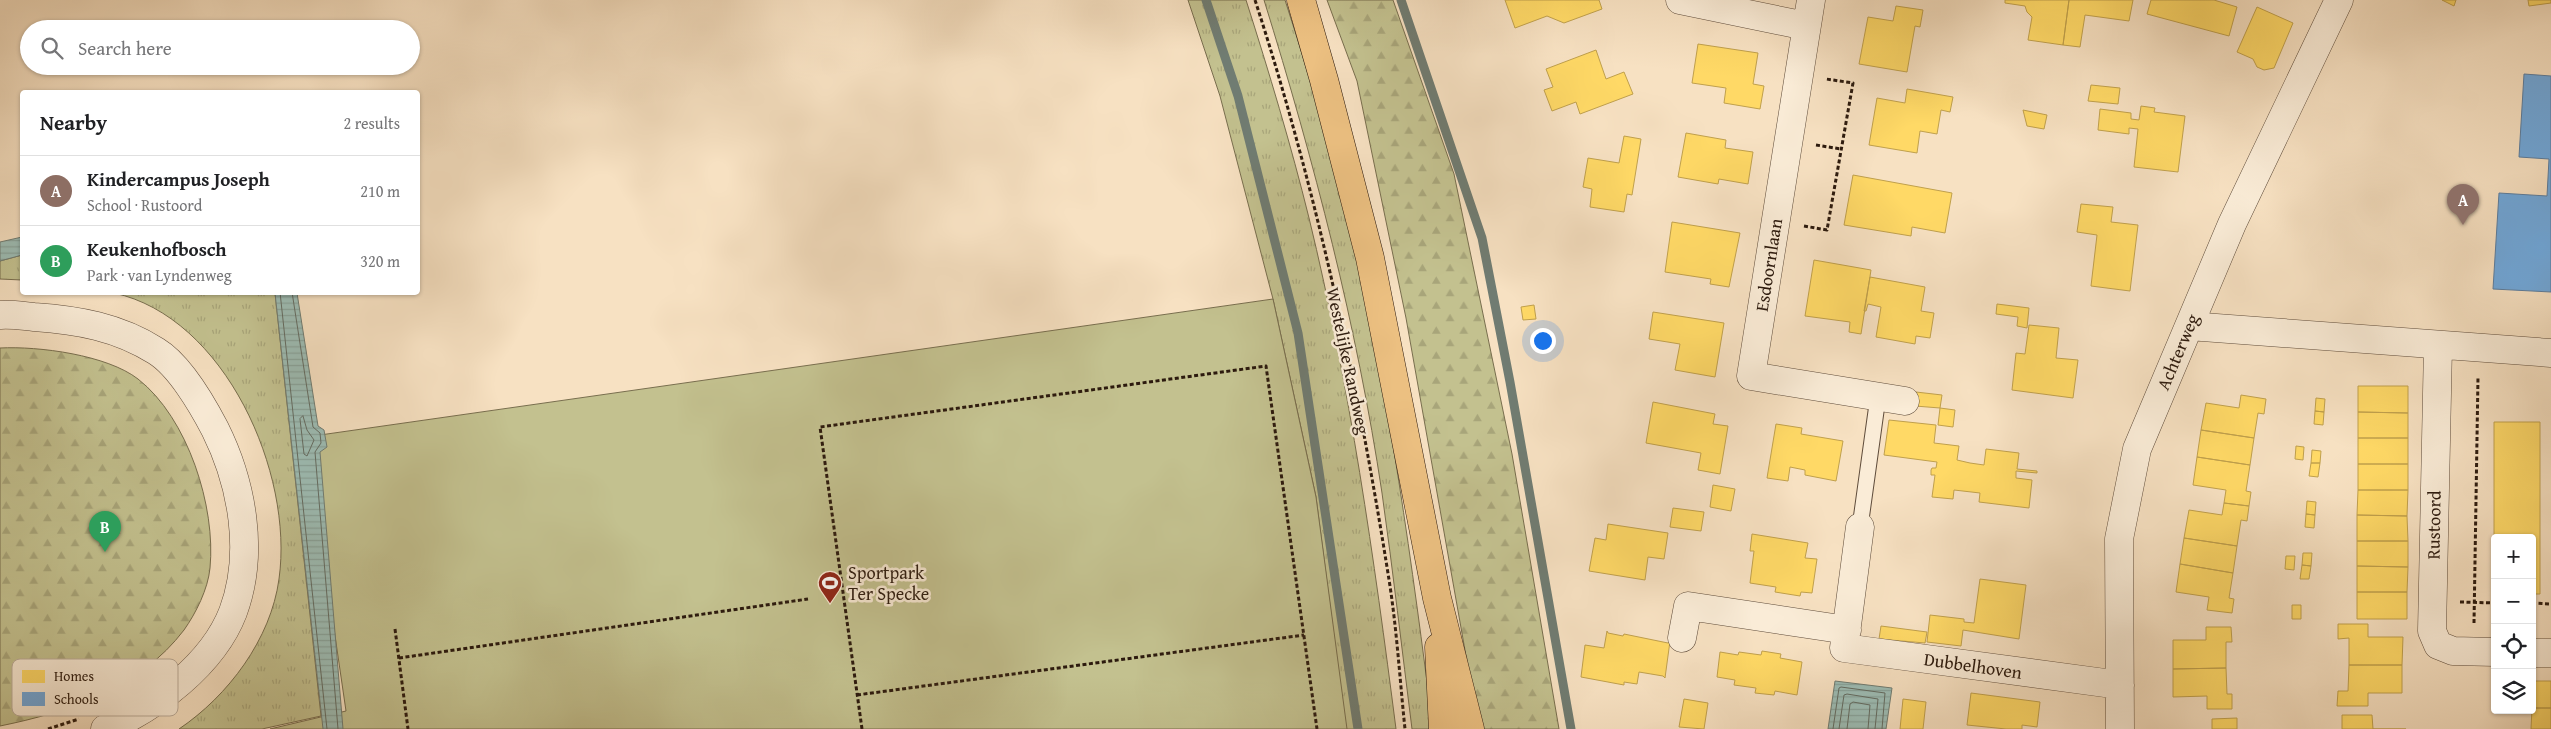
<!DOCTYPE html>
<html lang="en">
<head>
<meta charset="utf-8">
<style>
	body { margin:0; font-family:"Gentium Book Plus",serif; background:#f2f2f2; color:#202124 }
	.controls { position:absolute; right:15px; bottom:15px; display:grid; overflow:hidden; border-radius:5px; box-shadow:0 1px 4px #0004 }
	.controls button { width:45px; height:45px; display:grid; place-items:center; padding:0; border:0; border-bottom:1px solid #e0e0e0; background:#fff; color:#202124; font:25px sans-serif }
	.you { position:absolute; left:1542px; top:340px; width:18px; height:18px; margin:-12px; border:4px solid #fff; border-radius:50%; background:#1a73e8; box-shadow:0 0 0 8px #1a73e833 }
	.badge { display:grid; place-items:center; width:32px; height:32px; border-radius:50%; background:#8f2418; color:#fff; font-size:16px; font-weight:700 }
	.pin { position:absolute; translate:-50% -41px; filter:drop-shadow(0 1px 2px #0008) }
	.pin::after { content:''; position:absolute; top:26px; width:18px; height:15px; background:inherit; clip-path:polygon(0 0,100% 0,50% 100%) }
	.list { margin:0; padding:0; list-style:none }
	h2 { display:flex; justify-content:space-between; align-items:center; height:65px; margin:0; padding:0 20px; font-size:21px }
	h2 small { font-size:16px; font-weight:400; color:#757577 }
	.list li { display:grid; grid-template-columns:32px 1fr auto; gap:15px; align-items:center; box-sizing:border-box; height:70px; padding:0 20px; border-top:1px solid #e0e0e0 }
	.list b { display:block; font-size:19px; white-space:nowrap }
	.list p { margin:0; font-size:16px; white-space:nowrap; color:#757577 }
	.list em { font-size:16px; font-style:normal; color:#757577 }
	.icon { flex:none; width:28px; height:28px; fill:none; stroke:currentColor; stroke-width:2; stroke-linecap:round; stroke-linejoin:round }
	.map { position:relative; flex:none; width:2551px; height:729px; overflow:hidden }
	.search { position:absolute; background:#fff; box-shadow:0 1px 4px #0004; left:20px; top:20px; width:400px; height:55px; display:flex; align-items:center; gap:12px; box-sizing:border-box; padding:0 18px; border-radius:28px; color:#757577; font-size:19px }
	.panel { position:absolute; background:#fff; box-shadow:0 1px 4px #0004; left:20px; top:90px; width:400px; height:205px; border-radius:5px }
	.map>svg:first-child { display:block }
	.grass { fill:url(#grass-tufts); stroke:#786e4e }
	.forest { fill:url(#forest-firs); stroke:#786e4e }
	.pitch { fill:#c3c18f; stroke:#786e4e }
	.water { fill:url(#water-rules); stroke:#707c72 }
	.homes { fill:#ffd966; stroke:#c0a04c }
	.schools { fill:#6fa8dc; stroke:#5b7d9e }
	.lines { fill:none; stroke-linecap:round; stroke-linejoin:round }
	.shore { stroke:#646c62; stroke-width:1 }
	.stream { stroke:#707c72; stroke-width:9 }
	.service-casing { stroke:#5f4c3b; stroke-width:17 }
	.minor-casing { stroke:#5f4c3b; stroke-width:29 }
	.tertiary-casing { stroke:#5f4c3b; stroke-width:29 }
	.primary-casing { stroke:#2c1a0e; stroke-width:29 }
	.path { stroke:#2c1a0e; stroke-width:3; stroke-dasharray:4 2.5; stroke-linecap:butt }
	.service { stroke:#faecd7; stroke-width:15 }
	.minor { stroke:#faecd7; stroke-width:28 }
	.tertiary { stroke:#faecd7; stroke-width:28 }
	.primary { stroke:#ecc081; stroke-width:28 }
	.labels { text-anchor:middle; stroke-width:5; stroke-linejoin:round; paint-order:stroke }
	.street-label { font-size:18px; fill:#2c1a0e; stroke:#faecd7 }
	.poi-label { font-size:18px; fill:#2c1a0e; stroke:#faecd7; text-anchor:start }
	.key { fill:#faecd7; stroke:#bcad9b; stroke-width:1 }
	.key-label { font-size:14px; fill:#2c1a0e }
</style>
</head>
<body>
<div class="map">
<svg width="2551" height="729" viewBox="0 0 2551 729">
	<defs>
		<pattern id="grass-tufts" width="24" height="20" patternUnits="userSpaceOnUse" patternTransform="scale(1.25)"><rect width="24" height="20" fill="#c3c18f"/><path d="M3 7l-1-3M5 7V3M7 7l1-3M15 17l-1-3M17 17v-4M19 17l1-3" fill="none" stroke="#a8a57a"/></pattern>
		<pattern id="forest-firs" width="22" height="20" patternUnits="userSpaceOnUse" patternTransform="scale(1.25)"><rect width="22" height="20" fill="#c3c18f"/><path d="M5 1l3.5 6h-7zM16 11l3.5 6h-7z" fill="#a8a57a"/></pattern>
		<pattern id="water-rules" width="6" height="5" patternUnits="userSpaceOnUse" patternTransform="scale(1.25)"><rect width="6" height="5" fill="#9dbdb5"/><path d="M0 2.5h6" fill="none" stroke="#87a29a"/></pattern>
	</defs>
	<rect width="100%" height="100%" fill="#f7e1c2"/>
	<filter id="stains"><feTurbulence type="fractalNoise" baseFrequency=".004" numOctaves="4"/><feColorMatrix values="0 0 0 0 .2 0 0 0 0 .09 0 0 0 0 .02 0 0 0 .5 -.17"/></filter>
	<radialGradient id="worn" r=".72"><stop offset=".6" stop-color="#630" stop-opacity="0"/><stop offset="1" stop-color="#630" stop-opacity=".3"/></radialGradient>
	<path class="grass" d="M1188,0H1246C1269,72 1291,145 1309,218C1350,386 1374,558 1396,729H1346L1316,497L1273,299L1220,96Z
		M1264,0H1285C1310,78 1334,157 1352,237C1390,399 1412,564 1433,729H1412C1402,650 1393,571 1382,493C1357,326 1314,161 1264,0Z
		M22,255V280L0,279V261Z
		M114,293H275L321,716L262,729H179C228,696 271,639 279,579C294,473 225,317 114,293Z"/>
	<path class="forest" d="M1327,0H1393L1454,174L1512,454L1559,729H1479L1406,318L1357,81Z
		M0,348C39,346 107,355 138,379C188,418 216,507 210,568C208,589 196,613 184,630C140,688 69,712 0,726Z"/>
	<path class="pitch" d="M1273,299L1316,497L1347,729H270L346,711L306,437Z"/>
	<path class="water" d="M22,237V255L0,261V242Z
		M275,293H297L318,426L324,430L327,447L320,452L343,729H323Z
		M1835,681L1892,688L1886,729H1828Z"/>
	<path class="homes" d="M1505,0H1599L1602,9L1564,23L1547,16L1515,28Z
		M2005,0H2069L2063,45L2028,40L2032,17L2027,12L2025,6L2005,3Z
		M2069,0H2133L2129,21L2085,15L2080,47L2063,45Z
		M2151,0H2214L2237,7L2229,36L2147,14Z
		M2442,0H2456L2454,6Z
		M2528,0H2551V3L2529,6Z
		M1896,6L1923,10L1920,27L1915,26L1907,72L1859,64L1868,17L1893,21Z
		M2257,7L2293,23L2274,68L2264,70L2257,67L2253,59L2237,52Z
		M1698,44L1758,53L1753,84L1764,86L1760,109L1724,103L1726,88L1692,83Z
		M1596,50L1606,79L1624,72L1633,94L1580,114L1576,102L1552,111L1544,90L1553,87L1546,69Z
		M2091,85L2120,88L2118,104L2088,101Z
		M1907,89L1953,97L1950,112L1941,110L1937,134L1920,131L1917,153L1869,145L1877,98L1905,103Z
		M2141,106L2155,108L2154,112L2185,116L2178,172L2134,167L2138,129L2129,128V134L2098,130L2100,109L2131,113V119L2139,120Z
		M2023,110L2047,115L2044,129L2027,126Z
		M1686,133L1726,140L1725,148L1753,152L1748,184L1719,179L1718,184L1678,177Z
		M1624,136L1641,139L1632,195L1627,194L1624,212L1590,207L1592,189L1583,187L1588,158L1619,163Z
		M1853,175L1952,193L1945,233L1912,227L1911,236L1844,225Z
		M2081,204L2113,207L2111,222L2138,225L2130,291L2091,286L2097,235L2077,232Z
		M1672,222L1740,233L1729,287L1710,284L1711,279L1665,272Z
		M1814,260L1871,270L1861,334L1849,332L1850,322L1805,316Z
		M1870,277L1925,287L1921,311L1934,313L1930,338L1916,336L1915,344L1876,337L1881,307L1868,304L1866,311H1864Z
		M1997,304L2029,308L2027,328L2017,326L2018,317L1996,314Z
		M1534,305L1536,319L1523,320L1521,307Z
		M1653,312L1724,323L1715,377L1675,370L1680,344L1649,339Z
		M2029,325L2059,328L2056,358L2078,360L2073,398L2012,390L2016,353L2025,354Z
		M2358,386H2408V413L2358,412Z
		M1916,392L1942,395L1940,408L1915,406Z
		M2241,395L2266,399L2264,414L2258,413L2254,438L2201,430L2206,403L2239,408Z
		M2316,398L2325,399L2324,412L2315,411Z
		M1653,402L1715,414L1713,424L1728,426L1720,474L1698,470L1701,453L1646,443Z
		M1940,408L1955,410L1953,427L1938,425Z
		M2315,411L2324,412L2323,425L2314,424Z
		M2358,412L2408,413V438H2358Z
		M1889,420L1936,425L1934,443L1959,446L1957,460L1970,463L1984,465L1986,449L2019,453L2017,469L2037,471V473L2016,471V478L2032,480L2029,508L1979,502L1980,493L1954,490L1953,499L1932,497L1935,475H1931V470L1932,468H1936L1937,462L1884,455Z
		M2494,422H2540V594H2532V538H2495L2494,594Z
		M1776,424L1802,428L1801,434L1843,441L1836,481L1805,475V470L1790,467L1788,481L1767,478Z
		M2201,430L2254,438L2250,465L2197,457Z
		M2358,438H2408V464H2358Z
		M2296,446L2304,447L2303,460L2295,459Z
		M2312,450L2321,451L2320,463H2311Z
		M2197,457L2250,465L2246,491L2251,492L2249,506L2224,503L2226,490L2193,485Z
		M2311,463H2320L2318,477L2309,476Z
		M2358,464H2408V490H2358Z
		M1713,485L1735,489L1731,511L1710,507Z
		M2358,490H2408L2407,516L2357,515Z
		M2307,501L2316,502L2315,515L2306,514Z
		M2224,503L2249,506L2247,521L2241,520L2237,546L2184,538L2189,510L2222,515Z
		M1673,508L1704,512L1701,531L1670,527Z
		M2306,514L2315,515L2314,528L2305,527Z
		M2357,515L2407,516L2408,541H2357Z
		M1608,524L1668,533L1664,559L1648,557L1645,580L1589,571L1595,538L1606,540Z
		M1752,534L1808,543L1805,558L1817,559L1812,593L1801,592L1800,596L1775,592L1776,587L1750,583L1754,551H1750Z
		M2184,538L2237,546L2233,573L2180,564Z
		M2357,541H2408V567L2357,566Z
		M2303,553H2312L2311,566L2302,565Z
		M2286,556H2295L2294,570L2285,569Z
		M2180,564L2233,573L2229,598L2234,599L2232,613L2207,610L2209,597L2176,592Z
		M2302,565L2311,566L2309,579H2300Z
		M2357,566L2408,567L2407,592H2357Z
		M1980,579L2026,585L2019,639L1963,630L1961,646L1927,642L1930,615L1964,619V622L1974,623Z
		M2357,592H2407V619H2357Z
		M2292,605H2301V619H2292Z
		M2338,624H2368V637H2403L2402,665H2349V638L2338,639Z
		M1881,626L1927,632L1925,643L1879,639Z
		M2206,627H2231L2232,642H2226V668L2173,669V640H2206Z
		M1607,631L1608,633L1623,636L1624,634L1668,643L1670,641L1665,678L1663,676L1639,672L1637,684L1624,682V685L1581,677L1585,645L1604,648Z
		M1762,651L1781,654L1780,658L1802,662L1797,695L1775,691L1774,695L1755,693L1756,688L1734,685L1735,680L1717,677L1720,652L1738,655L1739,652L1761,655Z
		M2349,665H2402V693H2368V706H2337L2338,691H2348Z
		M2226,668L2227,694H2232V709H2207V696L2173,697V669Z
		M2532,681H2551V708H2532Z
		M1971,693L2040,702L2037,727L2022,725V729H2006L1967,725Z
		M1684,699L1708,703L1704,729L1679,727Z
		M1903,699L1926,702L1923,729H1900Z
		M2532,708H2551V729H2531Z
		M2342,715H2372L2373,729H2406H2342Z
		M2237,718V729H2212V719Z"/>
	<path class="schools" d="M2524,74L2551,76V292L2493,289L2499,193L2547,196L2549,159L2519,157Z"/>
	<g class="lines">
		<path class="shore" d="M280,292L327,729
			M292,292L313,427L320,433L321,443L315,452L338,729
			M303,416L307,430L314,440L307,456L304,454L300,419Z
			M1833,729L1839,688L1841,687L1885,693L1882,729
			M1839,729L1844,695L1847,694L1878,699L1875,729
			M1847,729L1850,704L1853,702L1870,705L1868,729"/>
		<path class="stream" d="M1206,0L1238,96L1298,333L1358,729
			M1401,0L1482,238L1510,382L1571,729"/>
		<g class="service-casing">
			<path id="service" d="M1860,527L1878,397"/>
		</g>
		<g class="minor-casing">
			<path id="minor" d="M1680,0L1806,26
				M1811,0L1751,376L1905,401
				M2189,326L2551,353
				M2438,346L2432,631L2438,645L2453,651L2495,652
				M1860,527L1844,648L2120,685
				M1682,638L1688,606L1847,630
				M2532,653H2551
				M2120,729L2119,539L2137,449L2232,224L2339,0"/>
		</g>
		<g class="tertiary-casing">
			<path id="tertiary" d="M0,315C11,314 23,316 34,317C78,320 118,327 156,351C179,365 202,404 215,429C242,483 255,553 233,612C213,664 155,708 105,729"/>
		</g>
		<g class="primary-casing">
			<path id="primary" d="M1301,0L1324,80L1370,258L1437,598L1470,729
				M1439,647L1443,729"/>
		</g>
		<path class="path" d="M1255,0C1317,191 1359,388 1390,586C1397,633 1400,681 1405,729
			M1816,145L1841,149
			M1804,226L1827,230L1853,83L1826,79
			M2460,602L2495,603
			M2532,603L2551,604
			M2474,623L2478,377
			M395,629L408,729
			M399,658L808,599
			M857,695L1304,635
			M48,729L79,719
			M862,729L820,427L1266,366L1317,729"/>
		<use href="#service" class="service"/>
		<use href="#minor" class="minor"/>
		<use href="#tertiary" class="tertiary"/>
		<use href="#primary" class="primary"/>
	</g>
	<defs>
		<g id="stadium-pin" transform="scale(1.25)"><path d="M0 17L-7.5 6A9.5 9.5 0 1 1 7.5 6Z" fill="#8f2418" stroke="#faecd7"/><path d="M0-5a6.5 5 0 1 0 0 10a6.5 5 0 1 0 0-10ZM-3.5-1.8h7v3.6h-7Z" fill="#fff"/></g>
	</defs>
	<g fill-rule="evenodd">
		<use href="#stadium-pin" x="830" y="583"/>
	</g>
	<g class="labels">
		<g class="street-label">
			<text transform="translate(1769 265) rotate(-81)" y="6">Esdoornlaan</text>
			<text transform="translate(2178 352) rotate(-67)" y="6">Achterweg</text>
			<text transform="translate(1348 361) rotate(78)" y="6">Westelijke Randweg</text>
			<text transform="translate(2434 525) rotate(-89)" y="6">Rustoord</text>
			<text transform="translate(1973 666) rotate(8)" y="6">Dubbelhoven</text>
		</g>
		<g class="poi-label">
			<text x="848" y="579">Sportpark<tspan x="848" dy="21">Ter Specke</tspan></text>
		</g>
	</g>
	<rect x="12" y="659" width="166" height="57" rx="8" class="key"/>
	<rect x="22" y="670" width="23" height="13" fill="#ffd966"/>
	<rect x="22" y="692" width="23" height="14" fill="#6fa8dc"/>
	<g class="key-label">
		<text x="54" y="681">Homes</text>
		<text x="54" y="704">Schools</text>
	</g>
	<rect width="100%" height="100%" filter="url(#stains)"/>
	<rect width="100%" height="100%" fill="url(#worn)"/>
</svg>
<div class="controls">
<button>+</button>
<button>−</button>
<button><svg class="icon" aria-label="locate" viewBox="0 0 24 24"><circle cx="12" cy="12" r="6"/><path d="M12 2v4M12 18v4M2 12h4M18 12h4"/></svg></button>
<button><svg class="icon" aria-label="layers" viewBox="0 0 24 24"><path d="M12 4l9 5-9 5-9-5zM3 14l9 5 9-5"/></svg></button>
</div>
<div class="you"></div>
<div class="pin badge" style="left:2463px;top:225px;background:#8d6e63">A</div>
<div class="pin badge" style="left:105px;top:552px;background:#2e9e5b">B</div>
<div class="search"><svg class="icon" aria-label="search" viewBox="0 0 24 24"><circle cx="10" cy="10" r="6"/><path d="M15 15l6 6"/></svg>Search here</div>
<section class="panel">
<h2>Nearby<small>2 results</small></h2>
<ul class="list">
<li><span class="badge" style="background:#8d6e63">A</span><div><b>Kindercampus Joseph</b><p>School · Rustoord</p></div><em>210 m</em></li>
<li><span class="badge" style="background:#2e9e5b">B</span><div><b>Keukenhofbosch</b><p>Park · van Lyndenweg</p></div><em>320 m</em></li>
</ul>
</section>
</div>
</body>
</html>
